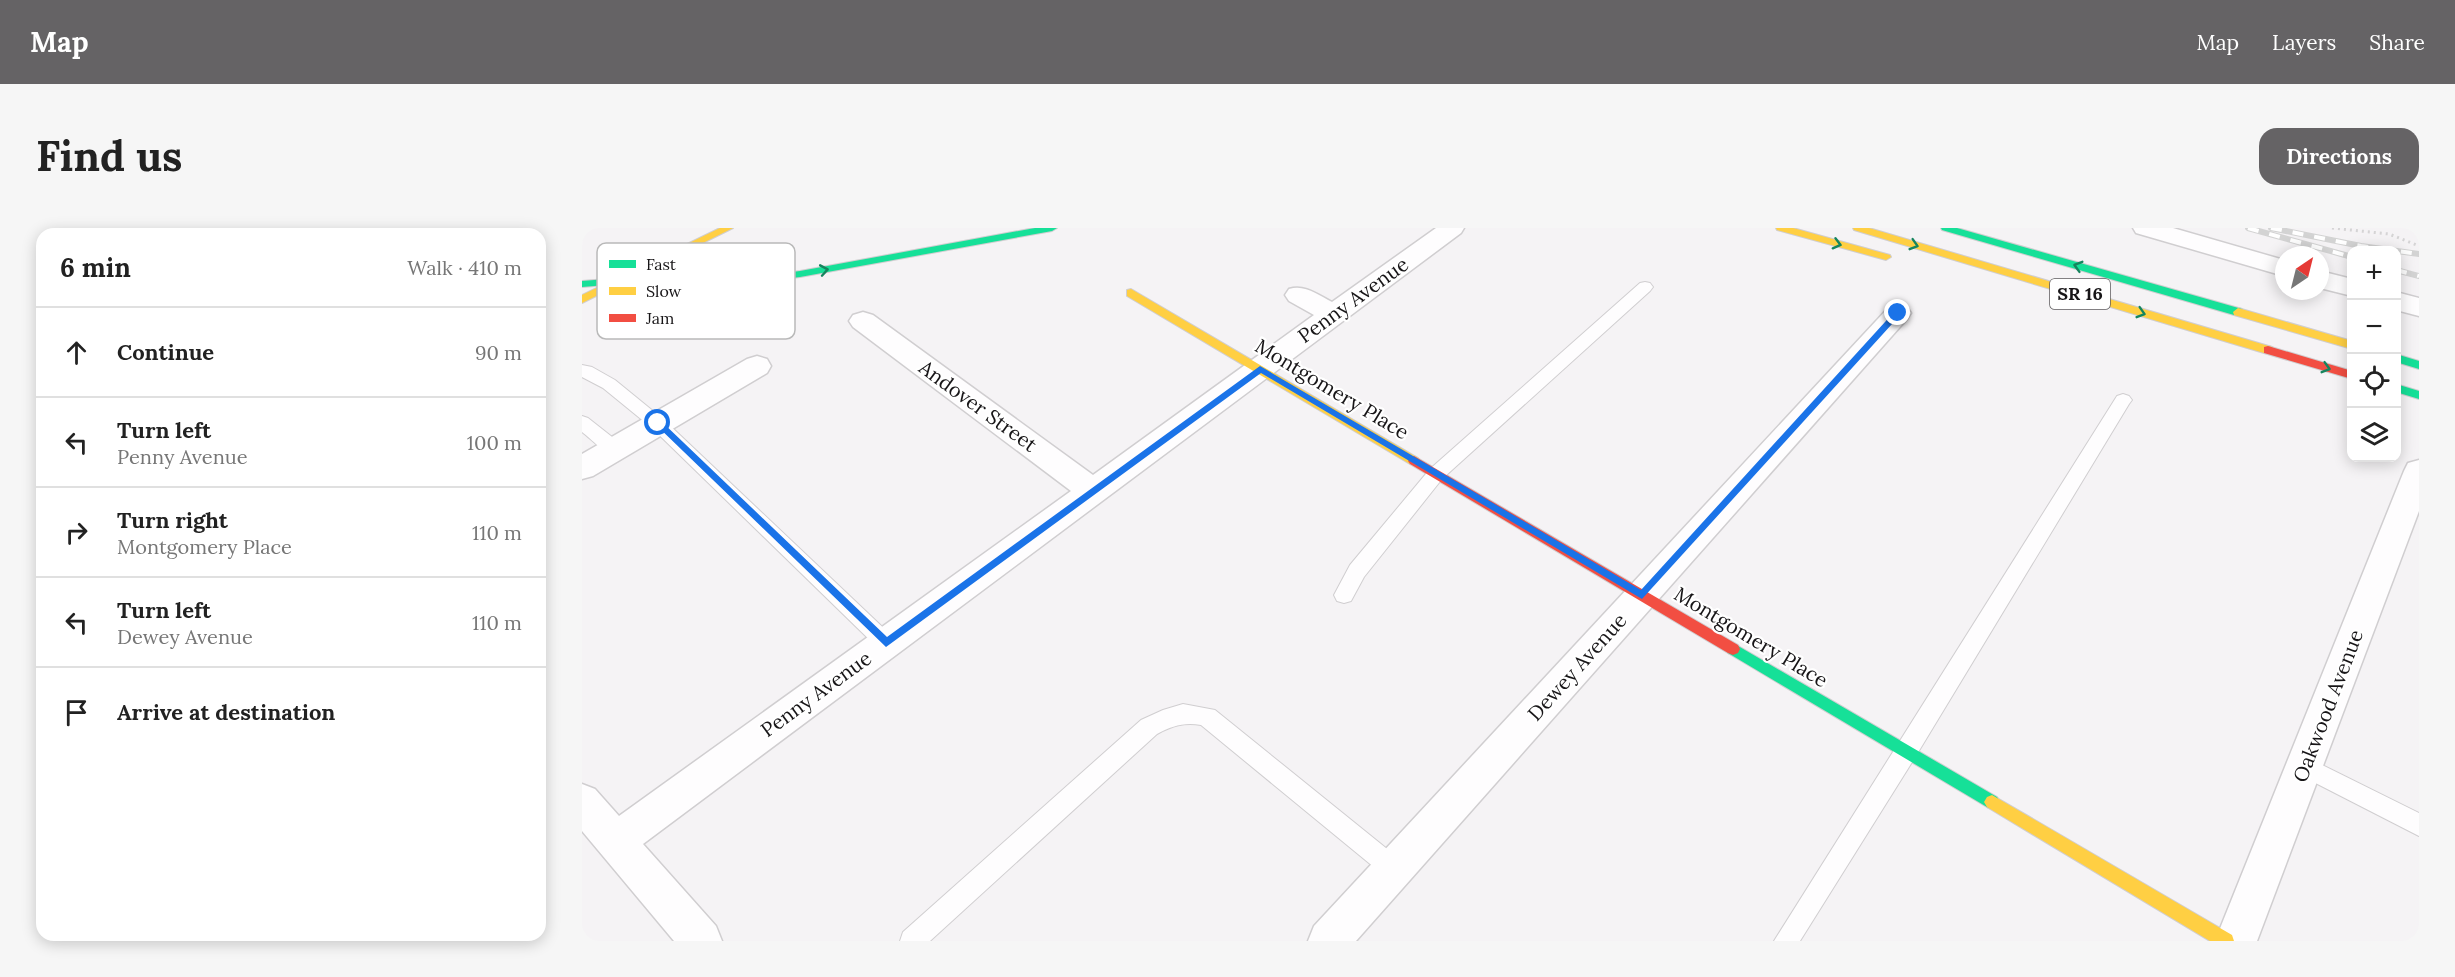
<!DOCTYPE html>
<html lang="en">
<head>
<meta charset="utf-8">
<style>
	body { margin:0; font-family:Lora,serif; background:#f6f6f6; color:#222 }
	.controls { position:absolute; right:18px; top:18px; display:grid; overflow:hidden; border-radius:12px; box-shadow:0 3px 15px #0003 }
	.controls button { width:54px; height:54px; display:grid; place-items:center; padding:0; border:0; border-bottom:2px solid #e0e0e0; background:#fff; color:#222; font:30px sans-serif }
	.compass { position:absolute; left:1693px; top:18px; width:54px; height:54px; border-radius:50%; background:#fff; box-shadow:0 3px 15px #0003; rotate:35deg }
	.stop { position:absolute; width:18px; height:18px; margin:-14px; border:4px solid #1a73e8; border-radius:50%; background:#fff }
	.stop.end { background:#1a73e8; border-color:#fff; box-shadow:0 2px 6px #0008 }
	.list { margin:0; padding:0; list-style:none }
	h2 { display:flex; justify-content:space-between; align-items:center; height:78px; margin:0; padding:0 24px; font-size:26px }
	h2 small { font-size:20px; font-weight:400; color:#767676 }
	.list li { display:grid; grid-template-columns:39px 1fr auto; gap:18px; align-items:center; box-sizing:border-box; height:90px; padding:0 24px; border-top:2px solid #e0e0e0 }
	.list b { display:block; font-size:22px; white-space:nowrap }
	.list p { margin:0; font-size:20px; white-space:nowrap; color:#767676 }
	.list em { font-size:20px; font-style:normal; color:#767676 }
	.icon { flex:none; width:33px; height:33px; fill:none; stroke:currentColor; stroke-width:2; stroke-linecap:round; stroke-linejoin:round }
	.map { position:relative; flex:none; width:1837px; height:713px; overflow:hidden; border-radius:18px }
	header { display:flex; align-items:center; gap:36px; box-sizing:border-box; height:84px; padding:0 30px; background:#656365; color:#fff }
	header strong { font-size:28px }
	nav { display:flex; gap:33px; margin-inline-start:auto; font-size:21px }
	.intro { display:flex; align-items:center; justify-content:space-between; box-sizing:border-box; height:144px; padding:0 36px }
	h1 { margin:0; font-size:42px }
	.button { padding:15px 27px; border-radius:18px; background:#656365; color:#fff; font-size:21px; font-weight:700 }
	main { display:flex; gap:36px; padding:0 36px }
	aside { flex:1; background:#fff; border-radius:18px; box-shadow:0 3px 15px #0003 }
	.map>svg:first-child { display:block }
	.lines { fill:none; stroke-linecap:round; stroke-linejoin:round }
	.lane-casing { stroke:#d0ced0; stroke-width:2 }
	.street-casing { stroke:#d0ced0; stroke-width:3 }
	.fast-casing { stroke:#d0ced0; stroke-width:2 }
	.slow-casing { stroke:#d0ced0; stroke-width:2 }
	.jam-casing { stroke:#d0ced0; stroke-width:2 }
	.path { stroke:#d5d4d5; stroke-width:3; stroke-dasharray:2 4; stroke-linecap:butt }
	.lane { fill:#fefdfe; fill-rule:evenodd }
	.street { fill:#fefdfe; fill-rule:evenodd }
	.fast { fill:#16e098; fill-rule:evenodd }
	.slow { fill:#ffcf43; fill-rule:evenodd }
	.jam { fill:#f24e42; fill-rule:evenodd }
	.rail-casing { stroke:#d3d3d3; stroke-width:6 }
	.rail { stroke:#fff; stroke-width:4; stroke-dasharray:11; stroke-linecap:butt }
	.oneway { stroke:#16855e }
	.route { fill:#1a73e8 }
	.labels { text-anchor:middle; stroke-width:4.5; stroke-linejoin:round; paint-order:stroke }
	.shield { fill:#fff; stroke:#5d5b5d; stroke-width:1.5 }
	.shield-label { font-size:18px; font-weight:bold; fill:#171517 }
	.street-label { font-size:20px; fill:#171517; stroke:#fff }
	.key { fill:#fff; stroke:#b9b9b9; stroke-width:1.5 }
	.key-label { font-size:16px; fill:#171517 }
</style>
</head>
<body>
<header>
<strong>Map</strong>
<nav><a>Map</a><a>Layers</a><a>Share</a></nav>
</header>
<div class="intro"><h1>Find us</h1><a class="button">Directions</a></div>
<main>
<aside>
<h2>6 min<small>Walk · 410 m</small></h2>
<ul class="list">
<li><svg class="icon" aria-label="ahead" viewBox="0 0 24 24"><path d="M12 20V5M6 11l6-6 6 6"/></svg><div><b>Continue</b></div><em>90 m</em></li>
<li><svg class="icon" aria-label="left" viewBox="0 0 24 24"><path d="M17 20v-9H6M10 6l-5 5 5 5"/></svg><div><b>Turn left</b><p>Penny Avenue</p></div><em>100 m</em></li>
<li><svg class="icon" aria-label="right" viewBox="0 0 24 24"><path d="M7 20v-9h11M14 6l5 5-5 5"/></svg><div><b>Turn right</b><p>Montgomery Place</p></div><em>110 m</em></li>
<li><svg class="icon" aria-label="left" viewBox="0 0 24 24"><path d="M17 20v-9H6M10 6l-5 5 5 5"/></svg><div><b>Turn left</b><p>Dewey Avenue</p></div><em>110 m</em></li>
<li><svg class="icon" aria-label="arrive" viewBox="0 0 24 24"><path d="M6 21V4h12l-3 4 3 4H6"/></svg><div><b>Arrive at destination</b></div></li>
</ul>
</aside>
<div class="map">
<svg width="1837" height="713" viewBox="0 0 1837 713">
	<rect width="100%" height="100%" fill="#f5f3f5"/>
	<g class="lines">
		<g class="lane-casing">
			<path id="lane" d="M1063,54L1068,55L1071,59L1068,63L860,251L782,349L769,373L762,375L755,373L752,367L768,337L848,241L1058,55Z
				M0,137L10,139L33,152L82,192L311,409L314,415L311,421L304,424L297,421L70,200L21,160L0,149Z
				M1541,166L1547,168L1550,172L1547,176L1332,531L1218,713H1192L1535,168Z
				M0,188L6,190L39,216L42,221L39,226C25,230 11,212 0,204Z
				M601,476L633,482L820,633L824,641L820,649L812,652L804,649L619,497C602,494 590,498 575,506L348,713H318L321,704L559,492L581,482Z
				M1722,528L1837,585V608L1714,545L1711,538L1714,531Z"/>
		</g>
		<g class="street-casing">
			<path id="street" d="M854,0H882L879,5L61,616L134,698L140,713H92L0,603V556L13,561L37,588L489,263L271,99L267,93L271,87L281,84L291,87L511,247L732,87L707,73L703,67L707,61C723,56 736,67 750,74Z
				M1551,0H1591L1702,32V48L1554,5Z
				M1738,43L1770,51V68L1738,60Z
				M1814,64L1837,70V88L1814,82Z
				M1316,76L1325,79L1329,85L1325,91L774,713H726L732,698L1307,79Z
				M175,128L185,131L189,138L185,145L11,248L0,251V226L165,131Z
				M1837,232V283L1675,713H1633L1822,243L1826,235Z"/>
		</g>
		<g class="fast-casing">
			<path id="fast" d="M453,0H475L470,3L218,49L154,57L37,56L0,59V53L37,50L154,51L218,43Z
				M1359,0H1375L1660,81L1661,84L1660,87H1652L1360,2Z
				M1814,126L1837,133V141L1814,134Z
				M1814,156L1837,163V171L1814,164Z
				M1151,415L1415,569L1418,574L1415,579L1410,581L1405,579L1146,425L1144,421L1146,417Z"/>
		</g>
		<g class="slow-casing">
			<path id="slow" d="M138,0H151L0,75V67Z
				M1194,0H1211L1308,27L1309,29L1304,32L1195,2Z
				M1271,0H1287L1690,119L1692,122L1690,125H1682L1272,2Z
				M549,61L836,230L838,233L836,236H828L545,68V62Z
				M1656,80L1770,113V121L1652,87L1651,84Z
				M1410,567L1650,707L1652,713H1628L1405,579L1402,574L1405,569Z"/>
		</g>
		<g class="jam-casing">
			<path id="jam" d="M1686,118L1770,143V151L1682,125V119Z
				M832,228L1156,417L1158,421L1156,425L1151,427L1146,425L828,236L826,233L828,230Z"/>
		</g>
		<path class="path" d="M1750,0L1807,6L1837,18"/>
		<use href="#lane" class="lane"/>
		<use href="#street" class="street"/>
		<use href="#fast" class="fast"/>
		<use href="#slow" class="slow"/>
		<use href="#jam" class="jam"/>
		<g class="rail-casing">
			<path id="rail" d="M1666,0L1770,29
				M1689,0L1779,18L1837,26
				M1814,42L1837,48"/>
		</g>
		<use href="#rail" class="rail"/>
	</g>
	<defs><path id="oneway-chevron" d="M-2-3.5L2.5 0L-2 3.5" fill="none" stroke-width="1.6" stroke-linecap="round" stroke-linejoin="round" transform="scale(1.5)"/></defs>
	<g class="oneway">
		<use href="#oneway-chevron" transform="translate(1255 16) rotate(15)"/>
		<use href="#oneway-chevron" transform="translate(1332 17) rotate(17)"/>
		<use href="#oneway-chevron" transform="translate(1496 38) rotate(-164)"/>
		<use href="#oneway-chevron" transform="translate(242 42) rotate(-10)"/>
		<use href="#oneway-chevron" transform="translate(1559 85) rotate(17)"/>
		<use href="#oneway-chevron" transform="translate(1744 140) rotate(16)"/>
	</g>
	<path class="route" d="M1313,83L1320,85L1060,371L679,145L304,419L72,195L79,193L305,409L678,138L1059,362Z"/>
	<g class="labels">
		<rect class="shield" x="1468" y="51" width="60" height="30" rx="4.5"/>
		<g class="shield-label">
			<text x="1498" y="72">SR 16</text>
		</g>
		<g class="street-label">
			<text transform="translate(771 72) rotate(-36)" y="7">Penny Avenue</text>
			<text transform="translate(750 161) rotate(31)" y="7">Montgomery Place</text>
			<text transform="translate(396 178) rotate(36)" y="7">Andover Street</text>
			<text transform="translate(1169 409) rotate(31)" y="7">Montgomery Place</text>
			<text transform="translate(995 439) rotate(-48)" y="7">Dewey Avenue</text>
			<text transform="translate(234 466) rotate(-36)" y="7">Penny Avenue</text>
			<text transform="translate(1746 478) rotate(-69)" y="7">Oakwood Avenue</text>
		</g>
	</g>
	<rect x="15" y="15" width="198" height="96" rx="9" class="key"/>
	<rect x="27" y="32" width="27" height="8" fill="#16e098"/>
	<rect x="27" y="59" width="27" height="8" fill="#ffcf43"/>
	<rect x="27" y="86" width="27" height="8" fill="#f24e42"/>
	<g class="key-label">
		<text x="64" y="42">Fast</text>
		<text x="64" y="69">Slow</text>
		<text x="64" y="96">Jam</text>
	</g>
</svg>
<div class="controls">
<button>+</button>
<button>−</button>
<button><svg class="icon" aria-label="locate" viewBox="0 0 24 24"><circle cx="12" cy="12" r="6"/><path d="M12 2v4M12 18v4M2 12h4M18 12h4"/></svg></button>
<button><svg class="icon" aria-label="layers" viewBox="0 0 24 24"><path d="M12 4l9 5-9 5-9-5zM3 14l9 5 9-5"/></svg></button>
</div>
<svg class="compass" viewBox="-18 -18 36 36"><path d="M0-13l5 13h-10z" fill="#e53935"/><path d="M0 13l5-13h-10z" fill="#767676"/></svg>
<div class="stop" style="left:76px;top:195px"></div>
<div class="stop end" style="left:1316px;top:85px"></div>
</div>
</main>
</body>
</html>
